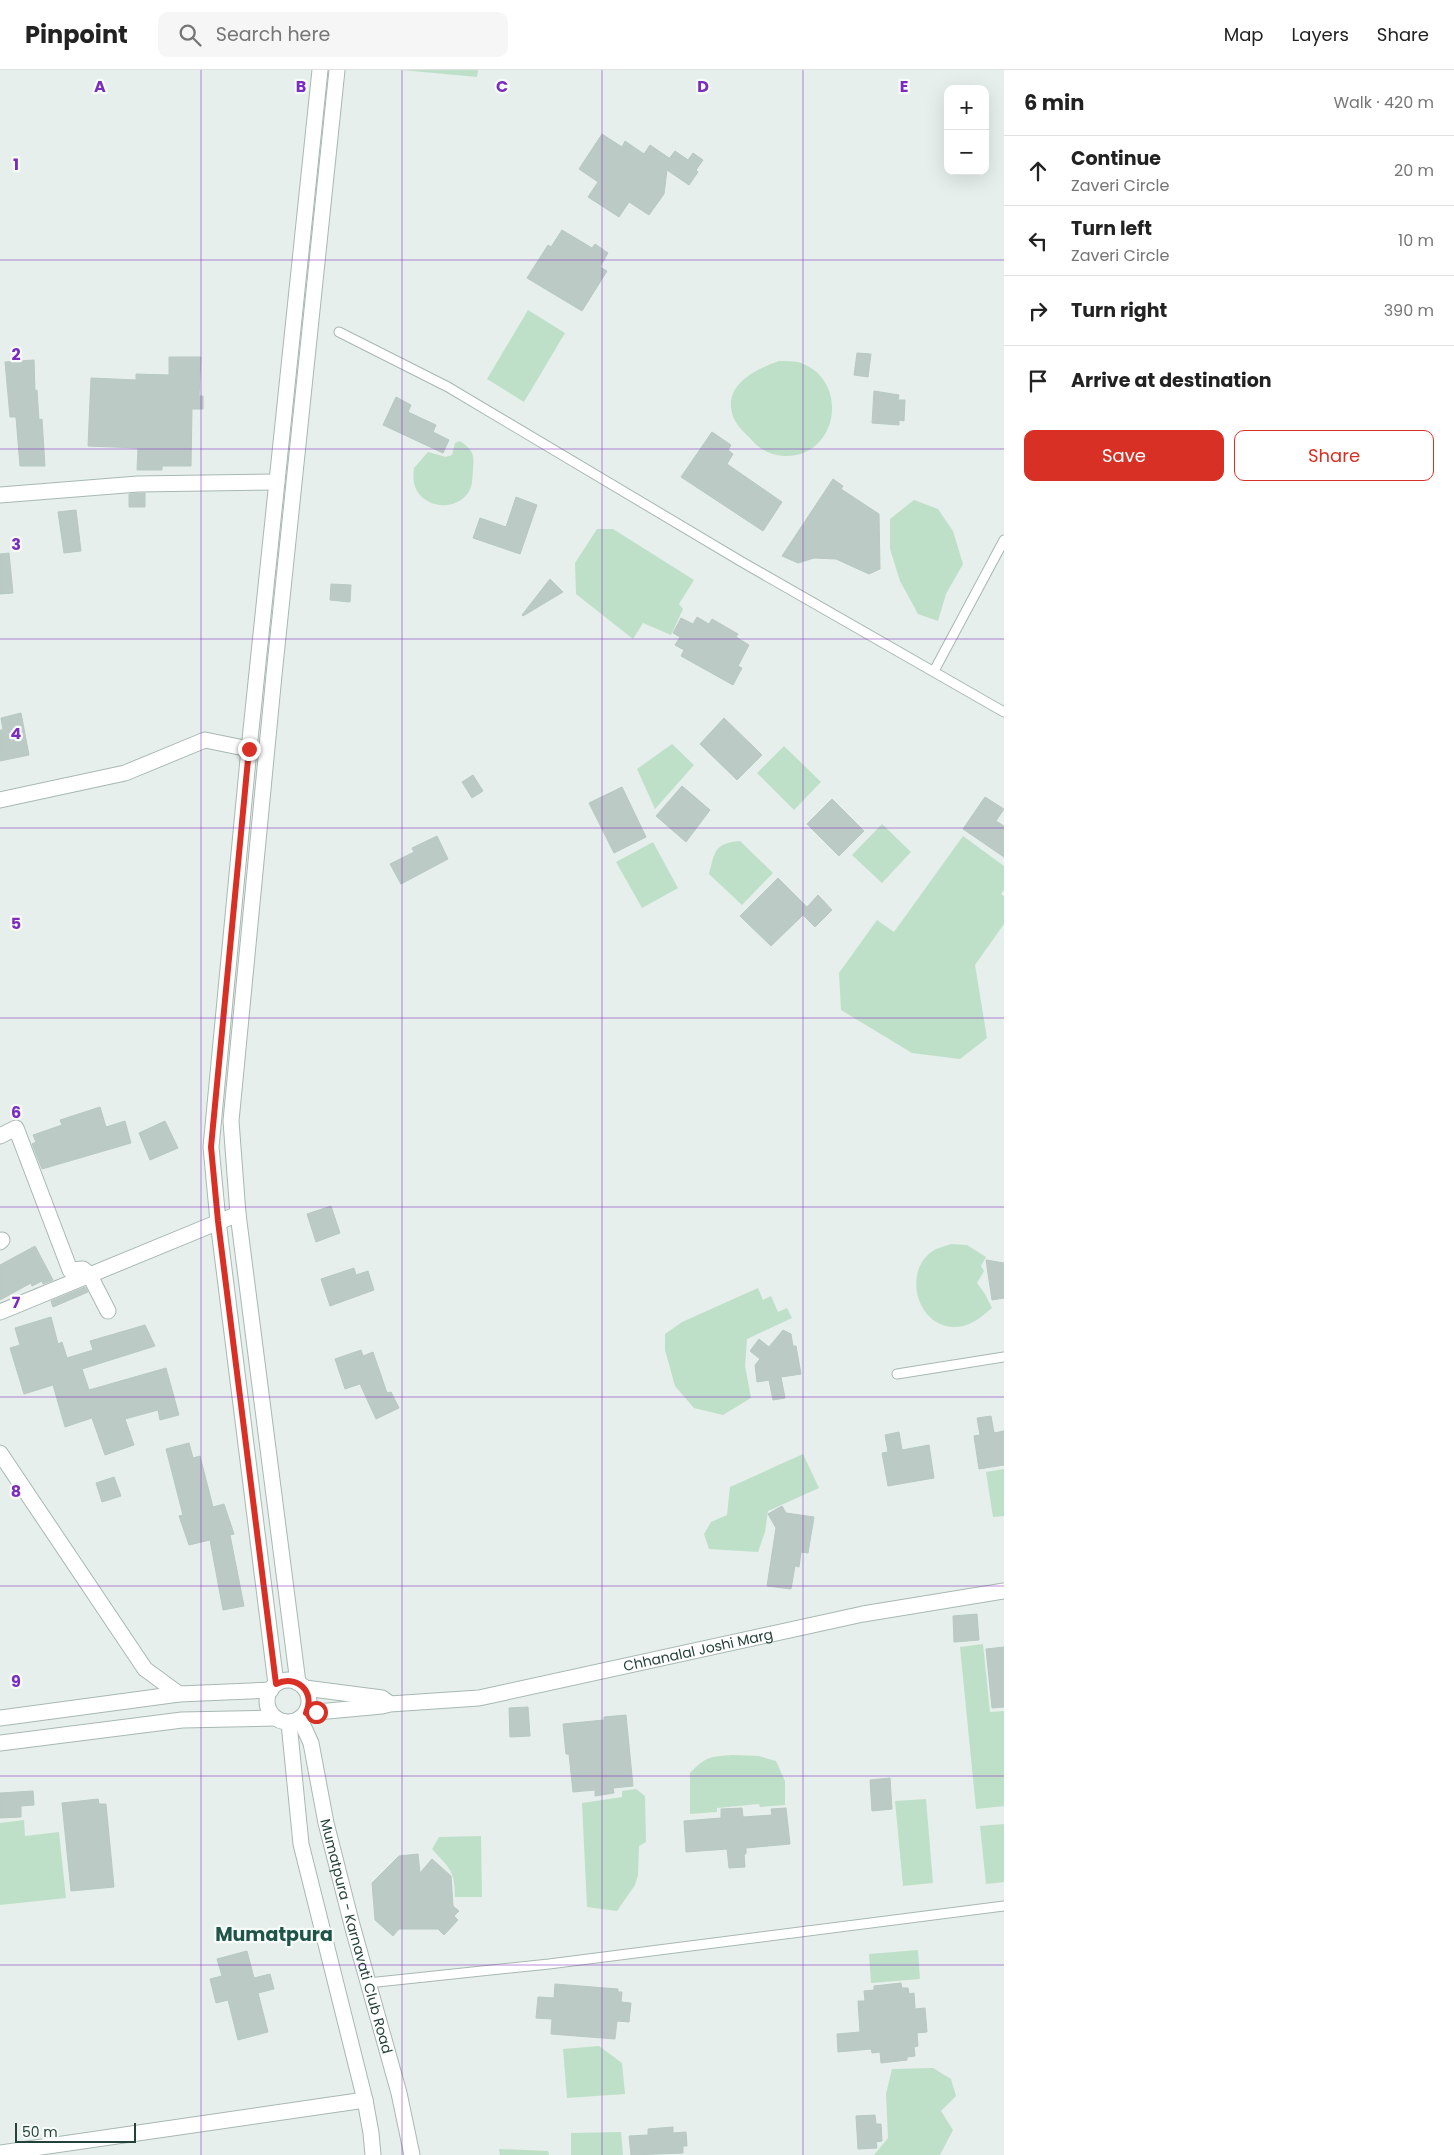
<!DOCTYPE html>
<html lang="en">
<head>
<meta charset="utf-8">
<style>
	body { margin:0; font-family:Poppins,sans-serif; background:#f6f6f6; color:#222 }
	.controls { position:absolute; right:15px; top:15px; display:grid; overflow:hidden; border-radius:10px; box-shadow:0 5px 20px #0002 }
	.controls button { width:45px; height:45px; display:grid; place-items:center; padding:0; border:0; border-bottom:1px solid #e0e0e0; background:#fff; color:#222; font:25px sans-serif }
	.scale { position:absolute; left:15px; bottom:12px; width:121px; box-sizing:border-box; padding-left:5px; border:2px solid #24423a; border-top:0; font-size:14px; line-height:18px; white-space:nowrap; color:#24423a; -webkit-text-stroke:4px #f7fbf9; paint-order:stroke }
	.stop { position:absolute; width:15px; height:15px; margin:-11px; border:4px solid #d93025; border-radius:50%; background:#fff }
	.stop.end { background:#d93025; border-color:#fff; box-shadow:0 1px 5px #0008 }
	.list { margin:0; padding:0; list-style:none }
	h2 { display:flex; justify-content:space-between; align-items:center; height:65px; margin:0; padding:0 20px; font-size:21px }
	h2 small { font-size:16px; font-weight:400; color:#767676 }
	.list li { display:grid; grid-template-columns:32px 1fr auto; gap:15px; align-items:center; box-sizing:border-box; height:70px; padding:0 20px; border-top:1px solid #e0e0e0 }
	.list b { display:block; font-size:19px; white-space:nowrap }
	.list p { margin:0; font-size:16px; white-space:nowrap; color:#767676 }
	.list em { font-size:16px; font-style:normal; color:#767676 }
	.actions { display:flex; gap:10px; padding:15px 20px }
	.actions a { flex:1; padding:11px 0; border:1px solid #d93025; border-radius:10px; text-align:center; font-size:18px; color:#d93025 }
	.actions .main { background:#d93025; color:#fff }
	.icon { flex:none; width:28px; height:28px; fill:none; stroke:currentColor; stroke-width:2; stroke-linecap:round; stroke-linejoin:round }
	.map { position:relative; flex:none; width:1004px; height:2085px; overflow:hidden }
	header { display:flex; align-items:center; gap:30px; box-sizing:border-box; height:70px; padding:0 25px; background:#fff; border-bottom:1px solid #e0e0e0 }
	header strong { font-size:24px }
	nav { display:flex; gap:28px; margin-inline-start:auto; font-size:18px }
	.search { width:350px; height:45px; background:#f6f6f6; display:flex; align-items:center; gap:12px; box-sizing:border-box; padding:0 18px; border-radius:10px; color:#767676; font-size:19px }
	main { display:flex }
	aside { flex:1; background:#fff }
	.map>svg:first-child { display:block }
	.green { fill:#bfe0c8 }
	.building { fill:#bbcac4; stroke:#b8c9c2 }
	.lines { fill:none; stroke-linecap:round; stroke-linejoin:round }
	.service-casing { stroke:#a8b8b2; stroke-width:11 }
	.minor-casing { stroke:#a8b8b2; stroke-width:17 }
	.tertiary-casing { stroke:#a8b8b2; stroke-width:17 }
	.service { stroke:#fff; stroke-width:9 }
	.minor { stroke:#fff; stroke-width:15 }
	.tertiary { stroke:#fff; stroke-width:15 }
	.route { stroke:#d93025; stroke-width:6 }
	.grid { fill:none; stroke:#7b2cbf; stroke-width:1; stroke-opacity:0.55 }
	.labels { text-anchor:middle; stroke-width:4.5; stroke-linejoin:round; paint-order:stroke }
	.street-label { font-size:14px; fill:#24423a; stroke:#f7fbf9 }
	.district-label { font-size:19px; font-weight:bold; fill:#1f5548; stroke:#f7fbf9 }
	.grid-label { font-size:16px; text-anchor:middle; font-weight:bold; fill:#7b2cbf; stroke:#f7fbf9; stroke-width:4.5; stroke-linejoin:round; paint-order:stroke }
</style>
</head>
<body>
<header>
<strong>Pinpoint</strong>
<div class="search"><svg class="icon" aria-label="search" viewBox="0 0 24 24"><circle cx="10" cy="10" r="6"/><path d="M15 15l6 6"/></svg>Search here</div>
<nav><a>Map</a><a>Layers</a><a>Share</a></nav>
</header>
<main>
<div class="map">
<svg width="1004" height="2085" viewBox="0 0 1004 2085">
	<rect width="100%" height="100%" fill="#e6efeb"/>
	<path class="green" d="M402,0H478L477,7Z
		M528,240L565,263L524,332L487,309Z
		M779,291C785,291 792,291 798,292C851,308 839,388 784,386C769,385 759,379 749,367C743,362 735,353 733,346C722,315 756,299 779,291Z
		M460,371C474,381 474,384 473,400C472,408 473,416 468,423C456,440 428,439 417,421C413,414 413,406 414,398L428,382L446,387L452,385L455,373Z
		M914,430L938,439L953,461L963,494L946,524L938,551L918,544L900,511L890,479V449Z
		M597,459H613L694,510L679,534L683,539L671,565L643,553L633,569L576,524L575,493Z
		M672,674L694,695L655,739L637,699Z
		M784,676L821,712L794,740L757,703Z
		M882,754L911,782L882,813L852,785Z
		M963,766L1004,796V820L1001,824L1004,826V854L975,895L987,968L960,989L912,983L841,940L839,903L877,850L894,862Z
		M740,771L773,803L742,835L709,804C715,782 714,773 740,771Z
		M653,772L678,818L642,838L616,792Z
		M951,1174L967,1175L986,1187L981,1196L984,1201L977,1213L985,1224L992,1238C982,1246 975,1253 963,1256C919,1266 898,1200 936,1179C941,1177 946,1176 951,1174Z
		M758,1218L763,1230L771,1226L778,1242L787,1238L792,1248L747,1269L745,1296L751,1328L723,1345L694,1338L675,1316L665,1280V1264L682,1252Z
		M803,1384L819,1418L768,1441L765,1462L758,1482L709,1479L704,1464L711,1452L727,1445L730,1417Z
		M1004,1399V1446L993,1447L986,1402Z
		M983,1574L990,1642L1004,1641V1736L976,1739L960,1577Z
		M733,1685L759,1686L776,1691L785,1711V1735L760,1737L759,1734L717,1738V1742L690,1744V1703C705,1687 711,1686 733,1685Z
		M636,1719L645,1726L646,1772L639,1776L638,1805L635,1815L617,1841L587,1837L582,1733L622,1727V1721Z
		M926,1729L933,1813L903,1816L895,1731Z
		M24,1750L25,1766L59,1762L66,1828L0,1835V1753Z
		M1004,1754V1812L986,1814L980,1756Z
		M481,1766L482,1827H455C455,1800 449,1798 432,1779L439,1767Z
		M918,1880L920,1909L871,1913L869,1884Z
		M599,1976L622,1993L625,2024L567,2028L563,1979Z
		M933,1998L951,2009L956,2026L941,2041L953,2060L940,2085H874L888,2068L886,2024L892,1999Z
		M621,2062L623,2085H571V2063Z
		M499,2079L548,2081L549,2085H500Z"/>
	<path class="building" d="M602,64L622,77L625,71L644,84L650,75L669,88L668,90L675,81L688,90L693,83L703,90L696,100L698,102L689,115L667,100L664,124L649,145L629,132L619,147L588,127L598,112L579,99Z
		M562,160L592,178L595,174L608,183L600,197L607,201L582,241L527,208L548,175L551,177Z
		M857,283L871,284L868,307L854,305Z
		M169,287H201L199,326H203V339H192L191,396H162V400H137L138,378L88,376L91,308L136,310V304L169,305Z
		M34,290L35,321L37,320L39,350L42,349L45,396H20L16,347H10L5,292Z
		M874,321L899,325L898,330H905L904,351L899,350V355L872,353Z
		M396,327L411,335L408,342L436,355L433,362L449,370L443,383L383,355Z
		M712,362L731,375L728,380L733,384L727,394L782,432L763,461L681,407Z
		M833,409L843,416L841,419L879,444L880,499L869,504L836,489L814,488L798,493L782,486Z
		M145,423V437H129V424Z
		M516,427L537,435L520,484L473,468L480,448L506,457Z
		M76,440L81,481L64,483L58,442Z
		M9,483L13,523L0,524V484Z
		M550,509L563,522L523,546L522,545Z
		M331,514L351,515L350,532L330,530Z
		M697,547L709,554L712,549L738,564L736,567L749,575L738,596L742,598L733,615L681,586L684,580L675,575L680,567L673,563L681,548L693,554Z
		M21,643L29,685L0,691V660H3L1,648Z
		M724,648L762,685L737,710L700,674Z
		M473,705L483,721L472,728L462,712Z
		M682,716L710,740L686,772L656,746Z
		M622,717L646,767L614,783L589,733Z
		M985,727L1004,739L996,751L1004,756V787L963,759Z
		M832,729L864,761L839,786L807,754Z
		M437,766L448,789L401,814L390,794L414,782L412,778Z
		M778,808L807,837L818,825L832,840L815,857L803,845L771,876L740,846Z
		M100,1037L106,1057L125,1051L131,1073L42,1099L32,1074L36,1072L33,1065L62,1055L60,1050Z
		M165,1051L178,1078L150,1090L139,1063Z
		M331,1136L340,1163L316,1172L307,1144Z
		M35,1176L53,1210L43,1214L42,1211L32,1216L31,1213L0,1230V1195Z
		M986,1190L1004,1193V1228L992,1230Z
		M354,1198L356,1205L368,1201L374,1220L330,1236L321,1209Z
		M85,1217L88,1222L53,1237L51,1231Z
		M51,1247L58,1274L62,1272L67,1288L93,1280L90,1271L145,1255L155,1276L82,1299L89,1320L166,1298L179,1345L160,1350L158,1340L125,1349L134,1375L105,1385L92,1348L65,1357L53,1315L24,1324L10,1278L20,1275L15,1258Z
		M783,1260L791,1264L793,1276H796L801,1304L781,1307L785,1328L773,1330L769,1310L757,1312L755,1295L760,1289L750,1281L759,1269L769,1277Z
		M361,1280L363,1286L373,1282L387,1323L391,1322L399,1338L376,1349L360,1314L345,1319L335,1289Z
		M991,1346L994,1363L1004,1361V1395L979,1399L974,1366L980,1365L977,1348Z
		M899,1362L902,1380L929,1375L934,1408L888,1416L882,1383L888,1382L885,1365Z
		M189,1373L193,1388L200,1386L213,1437L224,1434L234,1464L230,1465L244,1536L223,1540L210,1470L189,1475L179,1446L183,1445L166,1379Z
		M114,1407L121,1426L102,1432L96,1413Z
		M782,1436L786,1443L814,1447L808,1483L801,1482L799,1497L795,1496L791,1519L767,1516L776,1458L768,1444Z
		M977,1544L979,1570L954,1572L953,1546Z
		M1004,1577V1637L992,1638L986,1579Z
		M528,1637L530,1666L510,1667L509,1638Z
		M626,1645L633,1716L613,1718L614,1723L595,1726V1720L573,1722L569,1684H566L563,1654L604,1650V1647Z
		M890,1708L892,1739L872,1741L870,1710Z
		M33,1721L34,1735L21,1736V1747L0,1748V1723Z
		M98,1729L99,1734H106L114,1817L71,1821L62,1733Z
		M742,1738L743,1747L772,1745L771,1739L786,1738L790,1774L746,1778V1784H744L745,1797L729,1798L727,1779L686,1782L684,1751L721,1748V1739Z
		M418,1784L420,1803L432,1789L451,1806L453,1836L459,1841L454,1846L458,1850L444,1865L438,1859H399L393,1866L375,1850L372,1813L399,1786Z
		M247,1881L254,1908L270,1904L274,1919L258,1923L268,1962L238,1970L228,1930L216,1933L210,1909L222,1906L217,1889Z
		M901,1913L902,1918H908L909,1924L914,1923L915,1939L925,1938L927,1962L917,1963L918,1976L914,1977L915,1986L907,1987V1990L881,1993L880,1982L872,1983L871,1979L838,1982L837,1964L860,1962L858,1931H865L864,1921L874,1920V1916Z
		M555,1914L618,1919V1922H622L621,1932L631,1933L629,1952L617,1951L615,1969L551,1964L552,1949L536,1948L538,1927L554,1928Z
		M875,2045L876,2054H881L882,2071L876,2072L877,2078L858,2079L856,2046Z
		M673,2057V2063L686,2062L687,2076H683V2083L631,2085L629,2066L648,2065V2059Z"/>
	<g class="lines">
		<g class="service-casing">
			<path id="service" d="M339,262L448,317L742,492L1004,642
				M934,601L1004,470
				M897,1304L1004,1287
				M368,1913L549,1894L1004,1836"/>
		</g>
		<g class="minor-casing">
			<path id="minor" d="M0,425L138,414L277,412
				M0,730L125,703L205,670L249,679
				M0,1066L16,1058L70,1200L83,1199L89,1204L108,1241
				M0,1172L2,1170
				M0,1242L238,1144
				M0,2083L365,2030"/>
		</g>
		<g class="tertiary-casing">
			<g id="tertiary">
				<path d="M0,1383L145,1599L179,1624"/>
				<circle cx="288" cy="1631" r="21"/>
				<path d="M298,1613L238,1144L231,1051L274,605L337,0"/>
				<path d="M276,1614L218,1151L211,1077L249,679L320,0"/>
				<path d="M305,1618L382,1628L389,1633"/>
				<path id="s1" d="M306,1643L382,1636L390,1634L479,1628L863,1544L1004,1521"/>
				<path d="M0,1648L179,1624L271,1620"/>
				<path id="s2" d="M300,1649L311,1673L326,1753L352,1855L399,2023L412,2085"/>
				<path d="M289,1653L301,1774L365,2030L371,2063L373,2085"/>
				<path d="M0,1673L182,1650L275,1648"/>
			</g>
		</g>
		<use href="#service" class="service"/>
		<use href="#minor" class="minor"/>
		<use href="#tertiary" class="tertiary"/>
	</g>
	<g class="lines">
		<path class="route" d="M249,679L211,1077L218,1151L276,1614C296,1604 316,1621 306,1643L316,1642"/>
	</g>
	<path class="grid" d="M201,0V2085M402,0V2085M602,0V2085M803,0V2085M0,190H1004M0,379H1004M0,569H1004M0,758H1004M0,948H1004M0,1137H1004M0,1327H1004M0,1516H1004M0,1706H1004M0,1895H1004"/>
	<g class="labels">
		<g class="street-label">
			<text dy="5" stroke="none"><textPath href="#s1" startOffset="398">Chhanalal Joshi Marg</textPath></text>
			<text dy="5" stroke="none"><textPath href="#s2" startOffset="225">Mumatpura - Karnavati Club Road</textPath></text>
		</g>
		<g class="district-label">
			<text x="274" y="1871">Mumatpura</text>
		</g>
	</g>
	<g class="grid-label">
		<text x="100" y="22">A</text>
		<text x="301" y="22">B</text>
		<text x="502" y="22">C</text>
		<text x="703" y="22">D</text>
		<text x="904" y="22">E</text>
		<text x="16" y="100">1</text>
		<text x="16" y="290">2</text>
		<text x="16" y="480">3</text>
		<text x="16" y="669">4</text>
		<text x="16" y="859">5</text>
		<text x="16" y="1048">6</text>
		<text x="16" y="1238">7</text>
		<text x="16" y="1427">8</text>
		<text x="16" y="1617">9</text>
	</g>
</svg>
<div class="controls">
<button>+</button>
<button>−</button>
</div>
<div class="scale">50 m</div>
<div class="stop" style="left:316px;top:1642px"></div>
<div class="stop end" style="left:249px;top:679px"></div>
</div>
<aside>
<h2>6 min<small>Walk · 420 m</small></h2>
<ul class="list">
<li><svg class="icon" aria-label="ahead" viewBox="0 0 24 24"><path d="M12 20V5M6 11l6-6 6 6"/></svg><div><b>Continue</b><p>Zaveri Circle</p></div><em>20 m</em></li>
<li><svg class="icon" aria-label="left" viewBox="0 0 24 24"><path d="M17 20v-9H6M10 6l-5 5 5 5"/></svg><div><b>Turn left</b><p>Zaveri Circle</p></div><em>10 m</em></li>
<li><svg class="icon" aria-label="right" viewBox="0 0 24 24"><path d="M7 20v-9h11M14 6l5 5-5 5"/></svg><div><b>Turn right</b></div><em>390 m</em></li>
<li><svg class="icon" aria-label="arrive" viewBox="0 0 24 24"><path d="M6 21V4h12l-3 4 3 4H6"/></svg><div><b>Arrive at destination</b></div></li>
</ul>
<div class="actions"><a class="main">Save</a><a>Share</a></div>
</aside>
</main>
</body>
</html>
